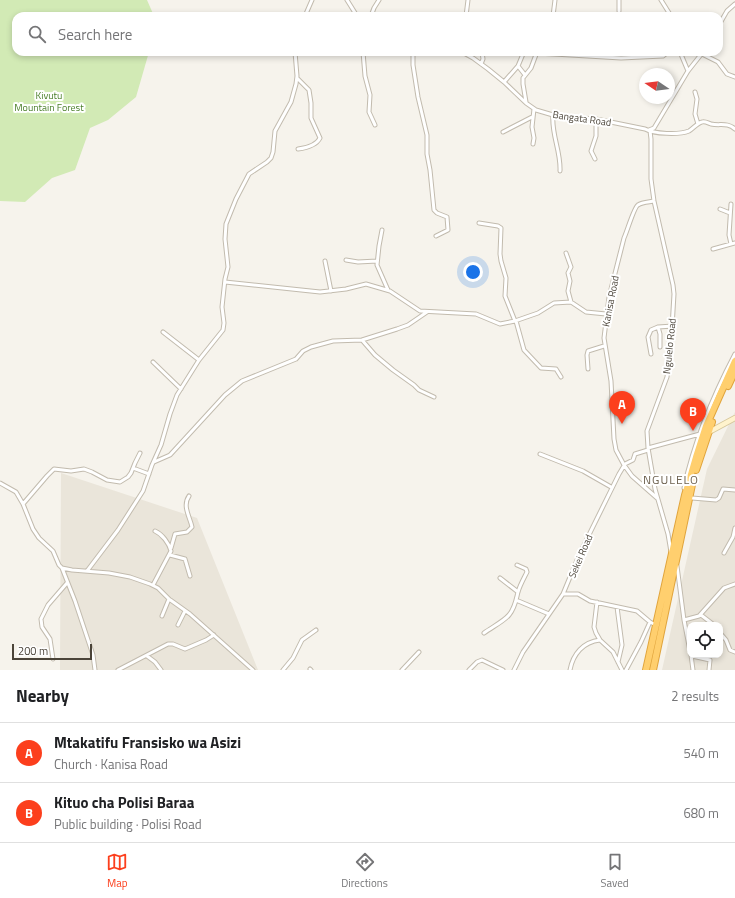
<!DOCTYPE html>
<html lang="en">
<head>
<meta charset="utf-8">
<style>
	body { margin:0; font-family:"Titillium Web",sans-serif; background:#f2f2f2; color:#202124 }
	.controls { position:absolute; right:12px; bottom:12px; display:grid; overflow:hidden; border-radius:8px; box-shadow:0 2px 6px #0003 }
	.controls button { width:36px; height:36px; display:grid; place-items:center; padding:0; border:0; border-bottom:1px solid #e0e0e0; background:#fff; color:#202124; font:20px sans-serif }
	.compass { position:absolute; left:639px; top:68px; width:36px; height:36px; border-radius:50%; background:#fff; box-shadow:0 2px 6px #0003; rotate:283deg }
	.scale { position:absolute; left:12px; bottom:10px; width:80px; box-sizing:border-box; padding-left:4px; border:2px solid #4b4439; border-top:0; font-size:11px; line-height:14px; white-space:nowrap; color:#4b4439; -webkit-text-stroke:3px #fff; paint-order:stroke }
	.you { position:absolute; left:473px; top:272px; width:14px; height:14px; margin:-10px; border:3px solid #fff; border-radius:50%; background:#1a73e8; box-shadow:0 0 0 6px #1a73e833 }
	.badge { display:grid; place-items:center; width:26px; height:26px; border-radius:50%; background:#fc3f1d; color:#fff; font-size:13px; font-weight:700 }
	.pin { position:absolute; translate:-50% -33px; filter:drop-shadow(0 1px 2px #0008) }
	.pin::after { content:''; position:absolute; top:21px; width:14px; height:12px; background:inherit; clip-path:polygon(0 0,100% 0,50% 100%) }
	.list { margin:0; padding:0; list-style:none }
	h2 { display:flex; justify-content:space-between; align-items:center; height:52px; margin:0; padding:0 16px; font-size:17px }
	h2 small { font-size:13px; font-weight:400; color:#757577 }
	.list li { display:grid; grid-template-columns:26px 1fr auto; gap:12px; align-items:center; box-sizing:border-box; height:60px; padding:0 16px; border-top:1px solid #e0e0e0 }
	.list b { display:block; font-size:15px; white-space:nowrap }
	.list p { margin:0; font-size:13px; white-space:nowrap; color:#757577 }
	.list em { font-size:13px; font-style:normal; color:#757577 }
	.icon { flex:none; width:22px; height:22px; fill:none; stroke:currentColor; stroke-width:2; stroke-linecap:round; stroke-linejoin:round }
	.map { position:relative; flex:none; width:735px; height:670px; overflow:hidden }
	.search { position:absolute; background:#fff; box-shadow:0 2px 6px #0003; left:12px; right:12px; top:12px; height:44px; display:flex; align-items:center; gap:10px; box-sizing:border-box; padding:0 14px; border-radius:12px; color:#757577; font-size:15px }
	.sheet { height:172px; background:#fff }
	nav { display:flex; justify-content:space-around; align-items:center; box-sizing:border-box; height:56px; border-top:1px solid #e0e0e0; background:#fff; font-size:11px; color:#757577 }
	nav a { display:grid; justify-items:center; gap:2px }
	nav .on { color:#fc3f1d }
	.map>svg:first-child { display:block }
	.residential { fill:#eae5da; fill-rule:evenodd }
	.green { fill:#d2eab5 }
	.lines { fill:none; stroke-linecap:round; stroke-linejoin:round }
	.street-casing { stroke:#c2bbae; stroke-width:5 }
	.secondary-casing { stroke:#d6c79b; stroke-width:6 }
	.highway-casing { stroke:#e0a43c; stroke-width:8 }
	.street { stroke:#fff; stroke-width:3 }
	.secondary { stroke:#fff3cd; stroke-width:4.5 }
	.highway { stroke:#ffcf6e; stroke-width:6 }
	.labels { text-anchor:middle; stroke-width:4; stroke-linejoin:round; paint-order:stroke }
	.park-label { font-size:10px; fill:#4a7f2a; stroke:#fff }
	.street-label { font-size:10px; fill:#4b4439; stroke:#fff }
	.quarter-label { font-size:12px; letter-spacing:1px; fill:#6e6250; stroke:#fff }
</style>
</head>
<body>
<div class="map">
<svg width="735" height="670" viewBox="0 0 735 670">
	<rect width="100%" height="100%" fill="#f6f3ec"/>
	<path class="residential" d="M735,412V670H662L707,469ZM690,625H720V655H690Z
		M61,473L197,518L258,670H60Z"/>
	<path class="green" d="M0,0H147L154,16H16V52H149L136,97L108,120L90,128L75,170L52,178L25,202L0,201Z"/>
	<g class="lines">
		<g class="street-casing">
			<path id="street" d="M347,0L357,16
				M619,0V11
				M661,0L671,16
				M305,16L312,0
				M371,16L374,8L379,0
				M466,16L468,0
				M553,16L555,0
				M719,25L727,11L735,4
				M363,52L365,76L370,95L369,112L375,125
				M413,52V65L418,97L427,135V154L430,170L434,210L437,213L447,217L448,230L436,236
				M462,52L473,58L488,69L504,82L526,103L536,110L553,115L568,117L596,119L645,129C654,134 679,135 689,131C693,129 697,123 702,122C705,121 708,123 711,124C720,126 727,122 735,129
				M680,52L688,71
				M537,53L621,58L663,56L668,52
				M702,54L718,62L727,74L735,77
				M481,64L483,59L482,52
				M518,66L525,75
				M297,78L309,90L311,103V118L320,138C316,146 306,148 298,149
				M504,82L518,66L523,54L526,52
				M695,92L697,99L695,114L698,124
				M526,102L523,84V78L531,68L537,52
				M553,115C551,134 561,151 560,171
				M649,130L654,128L688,71L703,52
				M650,131L651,139V179L654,201L673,285L674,294L671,344L667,377L647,431L648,448L655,489L668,534L671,552
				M503,132L532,117
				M533,144L534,138L532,127L534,109
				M595,159L591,151L596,136V119
				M654,201C649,202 642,202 638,205C634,207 627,232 624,238L609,297L604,338L611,381L614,439L616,450L624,465L632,476L657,498
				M731,204L729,235L731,244
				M720,209L730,213
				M479,223L498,226L501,228L500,254L501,261L506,278L505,296L515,321
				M382,230L379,246L377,265L388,290
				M713,249L735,243
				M566,253L571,267L568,273L570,281L568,291L571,302
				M346,260L358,262L377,261
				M325,261L331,291
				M225,282L320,292L346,289L366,284L390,291L420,311L476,314L500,324L515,321L538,313L554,303L571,302L586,312L606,314
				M516,321L524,350L541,368L556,369L561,377
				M658,327L660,334V347
				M163,332L199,360
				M362,340L375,355L393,370L414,385L419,390L434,397
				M651,354L648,337L651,330L658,327L673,326
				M153,362L181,389
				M588,369L587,355L588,351L604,346
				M648,448L700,434
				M540,454L583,471L611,487
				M154,462L170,455L225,395L242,381L296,359L303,351L311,347L333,341L362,340L397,329L408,325L427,312
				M133,468L149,474
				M0,483L16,492L23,504L33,529L39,538L53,551L59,565L62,568L72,570L109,573L130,577L150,584L158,588L169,599L190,614L253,670
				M684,488C694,442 713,396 735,354
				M692,498L716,500L719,498L723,489L735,490
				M23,504L47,476L54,469L71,471L84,469L92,472L107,480L120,482L128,477L131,473L135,463L140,453
				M171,548L175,534L187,532L192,527C190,517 182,506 189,496
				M724,553L733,537L735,528
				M170,555L185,559L190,576
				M677,566L684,620L690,651
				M62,568L75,601L93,655L95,670
				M87,571L118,530L143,491L152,465L161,445L170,414L177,395L199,360L223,330L224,323L222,307L225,279L228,267L225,239L226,224L236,199L249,174L267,162L271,158L273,152L275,131L291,102L296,84L297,76L295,52
				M500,578L518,592
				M153,585L171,551C169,543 162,534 155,531
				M563,594H578L590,601L637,611L650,622L656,625
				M516,600L549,614
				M597,602L594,627L596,633L600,640L613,652L622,670
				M617,607L622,645L618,662
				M701,615L714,625
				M162,616L169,599
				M684,620L699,616L724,588L735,584
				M178,625L185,611
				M484,633C492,627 503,622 509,615C515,608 516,600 518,592C520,585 524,578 527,572L526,569L517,565
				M720,633L726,640L730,650L735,652
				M691,655L693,670
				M147,656L155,662L161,670
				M692,656L710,660L709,670
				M53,659L50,639L42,627L41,619L48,605L67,583
				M310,669L311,670
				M118,670L168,644H173L185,649L206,640L214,635
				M283,670L293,658L302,640L316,630
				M402,670L419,652
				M469,670L477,662L482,660L503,670
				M514,670L523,652L563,594L580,553L619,474L625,464L633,460L635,454L648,450
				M570,670C573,654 583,642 600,640
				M626,670L641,642L650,622"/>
		</g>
		<g class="secondary-casing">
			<path id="secondary" d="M709,432L735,418"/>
		</g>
		<g class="highway-casing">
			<path id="highway" d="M728,386L735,371
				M696,470L712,422
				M646,670L685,495L696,457L706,426L735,361
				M653,670L693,480"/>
		</g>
		<use href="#street" class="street"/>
		<use href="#secondary" class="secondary"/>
		<use href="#highway" class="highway"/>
	</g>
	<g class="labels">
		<g class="park-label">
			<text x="49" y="99">Kivutu<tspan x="49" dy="12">Mountain Forest</tspan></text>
		</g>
		<g class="street-label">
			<text transform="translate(582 118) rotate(8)" y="4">Bangata Road</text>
			<text transform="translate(610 301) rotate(-79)" y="4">Kanisa Road</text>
			<text transform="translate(669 346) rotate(-84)" y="4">Ngulelo Road</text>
			<text transform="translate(580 556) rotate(-67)" y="4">Sekei Road</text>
		</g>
		<g class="quarter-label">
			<text x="671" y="484">NGULELO</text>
		</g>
	</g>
</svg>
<div class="controls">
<button><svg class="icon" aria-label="locate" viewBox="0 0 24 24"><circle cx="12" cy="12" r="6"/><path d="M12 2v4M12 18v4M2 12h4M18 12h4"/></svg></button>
</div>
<svg class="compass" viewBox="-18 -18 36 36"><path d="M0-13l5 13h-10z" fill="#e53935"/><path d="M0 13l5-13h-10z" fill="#757577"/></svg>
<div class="scale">200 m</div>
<div class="you"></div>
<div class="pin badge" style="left:622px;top:424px">A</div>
<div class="pin badge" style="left:693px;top:431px">B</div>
<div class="search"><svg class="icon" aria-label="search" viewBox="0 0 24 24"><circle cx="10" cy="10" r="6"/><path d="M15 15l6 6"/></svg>Search here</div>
</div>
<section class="sheet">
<h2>Nearby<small>2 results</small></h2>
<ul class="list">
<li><span class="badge">A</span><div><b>Mtakatifu Fransisko wa Asizi</b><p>Church · Kanisa Road</p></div><em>540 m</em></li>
<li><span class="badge">B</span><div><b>Kituo cha Polisi Baraa</b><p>Public building · Polisi Road</p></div><em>680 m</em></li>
</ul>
</section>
<nav>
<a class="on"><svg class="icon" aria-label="map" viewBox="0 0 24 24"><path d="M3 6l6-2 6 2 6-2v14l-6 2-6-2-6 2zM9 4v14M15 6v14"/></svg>Map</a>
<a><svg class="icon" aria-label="directions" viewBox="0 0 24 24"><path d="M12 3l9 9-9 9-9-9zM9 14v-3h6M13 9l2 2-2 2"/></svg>Directions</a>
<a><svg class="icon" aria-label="saved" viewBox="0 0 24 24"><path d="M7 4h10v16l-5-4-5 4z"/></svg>Saved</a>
</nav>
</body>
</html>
